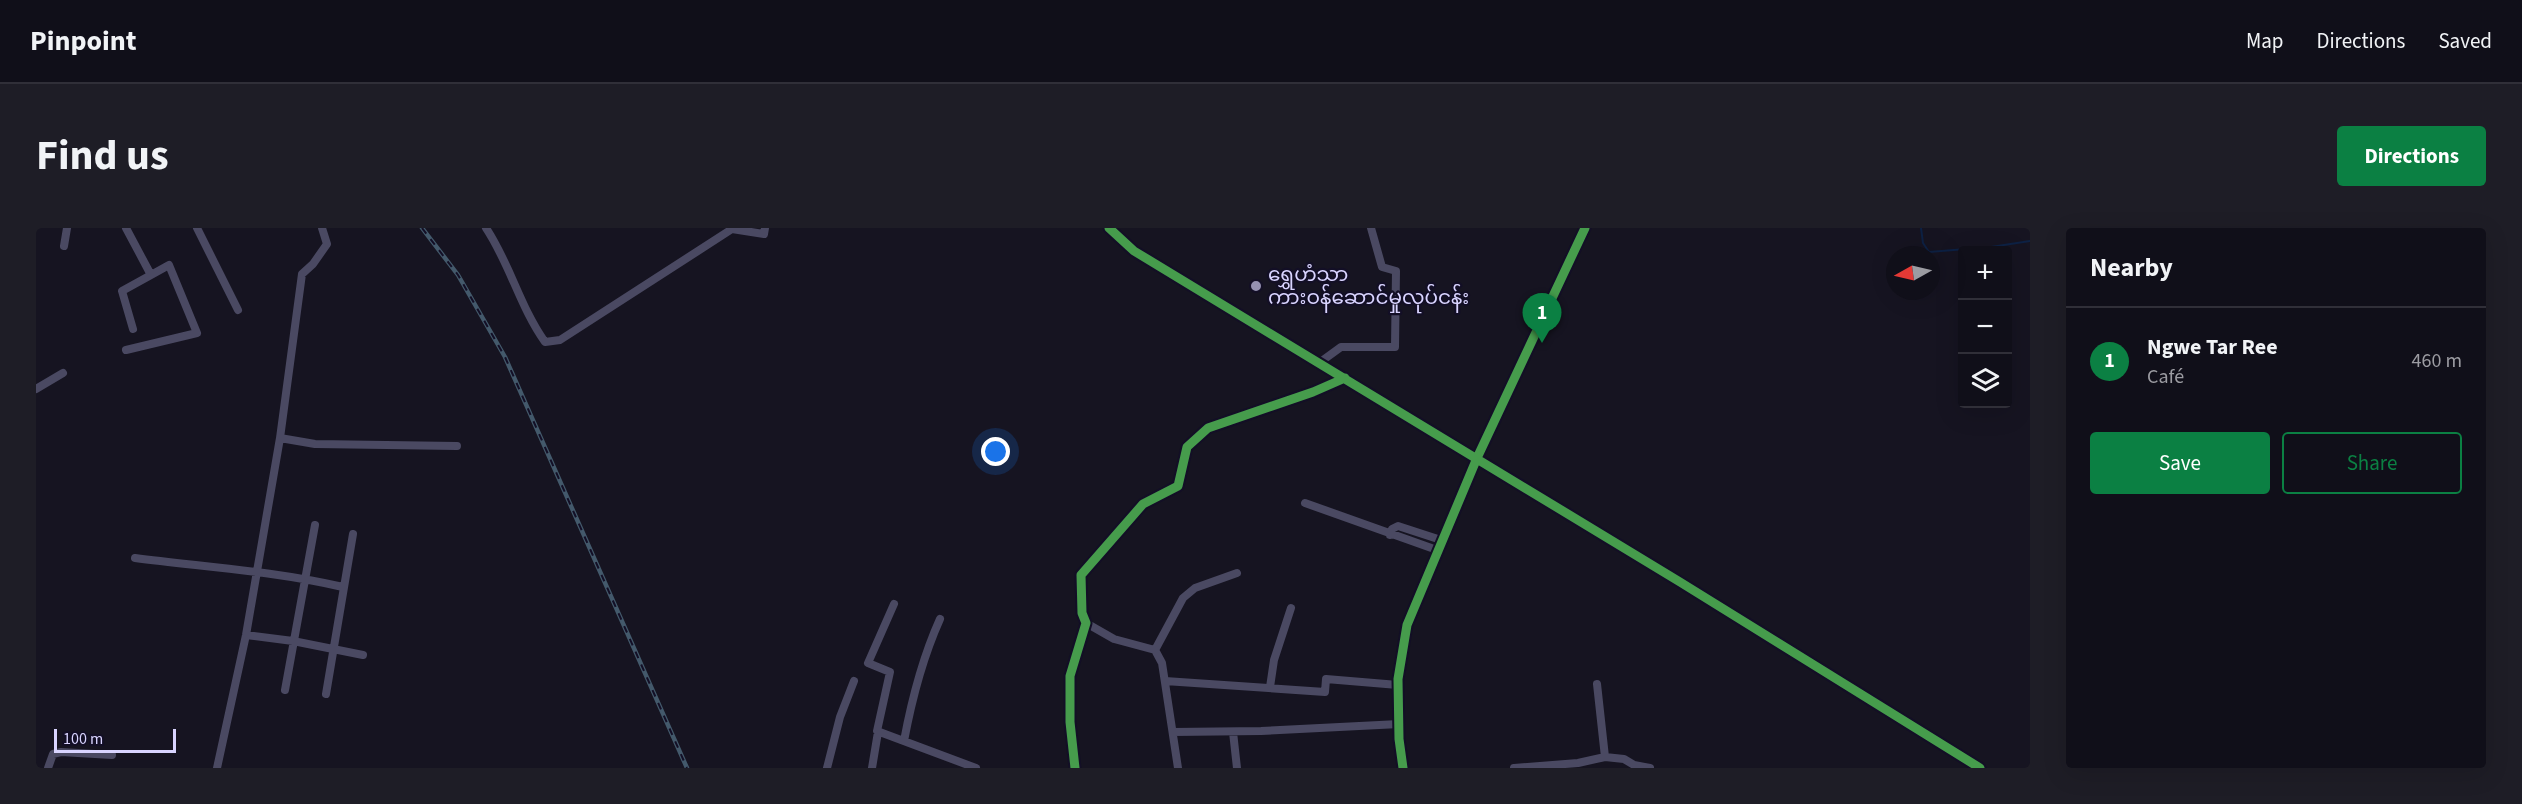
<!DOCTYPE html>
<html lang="en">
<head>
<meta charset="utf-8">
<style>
	body { margin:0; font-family:"Source Sans 3","Noto Sans Myanmar",sans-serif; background:#1e1d26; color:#f1f3f6 }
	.controls { position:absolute; right:18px; top:18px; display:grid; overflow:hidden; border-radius:6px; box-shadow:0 6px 24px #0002 }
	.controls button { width:54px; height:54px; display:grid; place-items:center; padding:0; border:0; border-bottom:2px solid #302f38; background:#100f19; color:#f1f3f6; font:30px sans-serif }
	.compass { position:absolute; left:1850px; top:18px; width:54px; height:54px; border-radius:50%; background:#100f19; box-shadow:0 6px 24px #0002; rotate:262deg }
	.scale { position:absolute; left:18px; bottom:15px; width:122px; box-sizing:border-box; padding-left:6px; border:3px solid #d9d4ff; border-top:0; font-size:16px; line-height:21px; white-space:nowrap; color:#d9d4ff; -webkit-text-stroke:4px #130f26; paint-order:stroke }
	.you { position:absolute; left:960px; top:224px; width:21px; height:21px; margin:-15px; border:4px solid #fff; border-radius:50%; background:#1a73e8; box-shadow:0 0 0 9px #1a73e833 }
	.badge { display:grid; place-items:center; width:39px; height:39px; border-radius:50%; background:#0b8043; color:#fff; font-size:20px; font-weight:700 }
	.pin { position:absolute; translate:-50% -50px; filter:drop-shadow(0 2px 3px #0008) }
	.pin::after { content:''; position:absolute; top:32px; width:21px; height:18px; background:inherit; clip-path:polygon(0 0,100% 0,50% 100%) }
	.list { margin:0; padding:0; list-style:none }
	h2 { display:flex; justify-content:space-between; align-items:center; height:78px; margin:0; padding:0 24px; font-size:26px }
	h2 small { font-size:20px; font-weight:400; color:#9c9ca2 }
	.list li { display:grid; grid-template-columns:39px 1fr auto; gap:18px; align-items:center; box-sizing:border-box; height:108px; padding:0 24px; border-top:2px solid #302f38 }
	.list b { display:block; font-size:22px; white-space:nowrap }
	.list p { margin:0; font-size:20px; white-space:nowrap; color:#9c9ca2 }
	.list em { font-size:20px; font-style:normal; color:#9c9ca2 }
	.actions { display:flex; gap:12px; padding:18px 24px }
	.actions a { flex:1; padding:14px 0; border:2px solid #0b8043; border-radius:6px; text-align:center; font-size:21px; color:#0b8043 }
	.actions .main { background:#0b8043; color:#fff }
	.icon { flex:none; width:33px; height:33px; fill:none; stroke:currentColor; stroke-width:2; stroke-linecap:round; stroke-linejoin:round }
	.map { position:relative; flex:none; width:1994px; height:540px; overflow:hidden; border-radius:6px }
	header { display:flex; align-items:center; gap:36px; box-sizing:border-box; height:84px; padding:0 30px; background:#100f19; border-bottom:2px solid #302f38 }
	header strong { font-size:28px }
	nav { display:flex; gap:33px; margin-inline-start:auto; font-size:21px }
	.intro { display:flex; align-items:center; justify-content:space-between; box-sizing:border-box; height:144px; padding:0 36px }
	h1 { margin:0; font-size:42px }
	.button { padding:15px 27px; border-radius:6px; background:#0b8043; color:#fff; font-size:21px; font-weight:700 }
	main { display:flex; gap:36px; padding:0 36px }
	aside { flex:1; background:#100f19; border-radius:6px; box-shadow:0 6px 24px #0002 }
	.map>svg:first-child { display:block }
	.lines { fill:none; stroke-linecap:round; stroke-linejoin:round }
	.stream { stroke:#0d2144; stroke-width:2 }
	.minor { stroke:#4a4962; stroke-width:8 }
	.rail-casing { stroke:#43596b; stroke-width:4.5 }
	.rail { stroke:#130f26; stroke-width:2; stroke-dasharray:7; stroke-linecap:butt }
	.cycleway-casing { stroke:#130f26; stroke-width:13 }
	.cycleway { stroke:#469c4c; stroke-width:9 }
	.poi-dot { fill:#9591b1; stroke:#130f26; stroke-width:2 }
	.labels { text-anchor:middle; stroke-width:4.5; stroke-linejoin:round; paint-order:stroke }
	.poi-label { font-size:20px; fill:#d9d4ff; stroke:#130f26; text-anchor:start }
</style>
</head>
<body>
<header>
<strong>Pinpoint</strong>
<nav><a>Map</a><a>Directions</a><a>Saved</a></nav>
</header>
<div class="intro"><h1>Find us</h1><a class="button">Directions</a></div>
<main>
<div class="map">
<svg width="1994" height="540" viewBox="0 0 1994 540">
	<rect width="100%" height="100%" fill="#161421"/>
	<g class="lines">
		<path class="stream" d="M1885,0L1887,15L1893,24L1955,19L1994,13"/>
		<path class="minor" d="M90,0L115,47L133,37L161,105L90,122
			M161,0L202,82
			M450,0C474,36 484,79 509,114L524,112L696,1L728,6L729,0
			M1073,0L1098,23L1644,354L1944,540
			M28,18L31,0
			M97,101L86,63L115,47
			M1283,135L1305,119H1359L1360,43L1346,39L1335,0
			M0,161L27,145
			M244,210L266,46L277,36L291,16L286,0
			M1269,275L1401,322
			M1354,307L1356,301L1362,298L1405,312
			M99,330C169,339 238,343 307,359
			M858,376L832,435L854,444L841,503L940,540
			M1050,395L1078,411L1119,422L1126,435L1142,540
			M210,407L257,413L327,427
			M1119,422L1147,370L1159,360L1201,345
			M1129,453L1289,464L1290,451L1362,457
			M1561,456L1569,529
			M1234,459L1238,432L1255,380
			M249,462L279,297
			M290,466L317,306
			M1137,504L1225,503L1363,496
			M1197,504L1201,540
			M868,513C876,470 886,431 904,391
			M12,540L17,526L25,524L76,527
			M181,540L210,407L244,210L279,216L421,218
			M791,540L804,489L818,453
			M836,540L842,504
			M1039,540L1034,494V448L1050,395L1046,385L1045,347L1107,276L1142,258L1151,219L1172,200L1277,164L1309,150
			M1367,540L1363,511L1362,451L1371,397L1441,230L1549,0
			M1478,540L1542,535L1569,529L1588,531L1598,537L1614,540"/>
		<g class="rail-casing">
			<path id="rail" d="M386,0L422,47L469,129L651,540"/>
		</g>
		<use href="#rail" class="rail"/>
		<g class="cycleway-casing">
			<path id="cycleway" d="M1073,0L1098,23L1644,354L1944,540
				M1039,540L1034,494V448L1050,395L1046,385L1045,347L1107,276L1142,258L1151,219L1172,200L1277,164L1309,150
				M1367,540L1363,511L1362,451L1371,397L1441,230L1549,0"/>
		</g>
		<use href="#cycleway" class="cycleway"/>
	</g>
	<circle class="poi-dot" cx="1220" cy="58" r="6"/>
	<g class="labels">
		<g class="poi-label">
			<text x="1232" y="53">ရွှေဟံသာ<tspan x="1232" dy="23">ကားဝန်ဆောင်မှုလုပ်ငန်း</tspan></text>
		</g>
	</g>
</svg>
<div class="controls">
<button>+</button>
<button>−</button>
<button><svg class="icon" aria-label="layers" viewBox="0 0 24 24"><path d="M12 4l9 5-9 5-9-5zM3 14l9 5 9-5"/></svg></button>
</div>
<svg class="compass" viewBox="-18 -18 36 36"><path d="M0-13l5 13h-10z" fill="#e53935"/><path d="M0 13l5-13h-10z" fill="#9c9ca2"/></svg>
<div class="scale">100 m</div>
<div class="you"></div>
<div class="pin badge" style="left:1506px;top:115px">1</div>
</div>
<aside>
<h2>Nearby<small></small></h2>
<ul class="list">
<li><span class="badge">1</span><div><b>Ngwe Tar Ree</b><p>Café</p></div><em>460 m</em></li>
</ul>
<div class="actions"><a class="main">Save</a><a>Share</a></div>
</aside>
</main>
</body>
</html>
